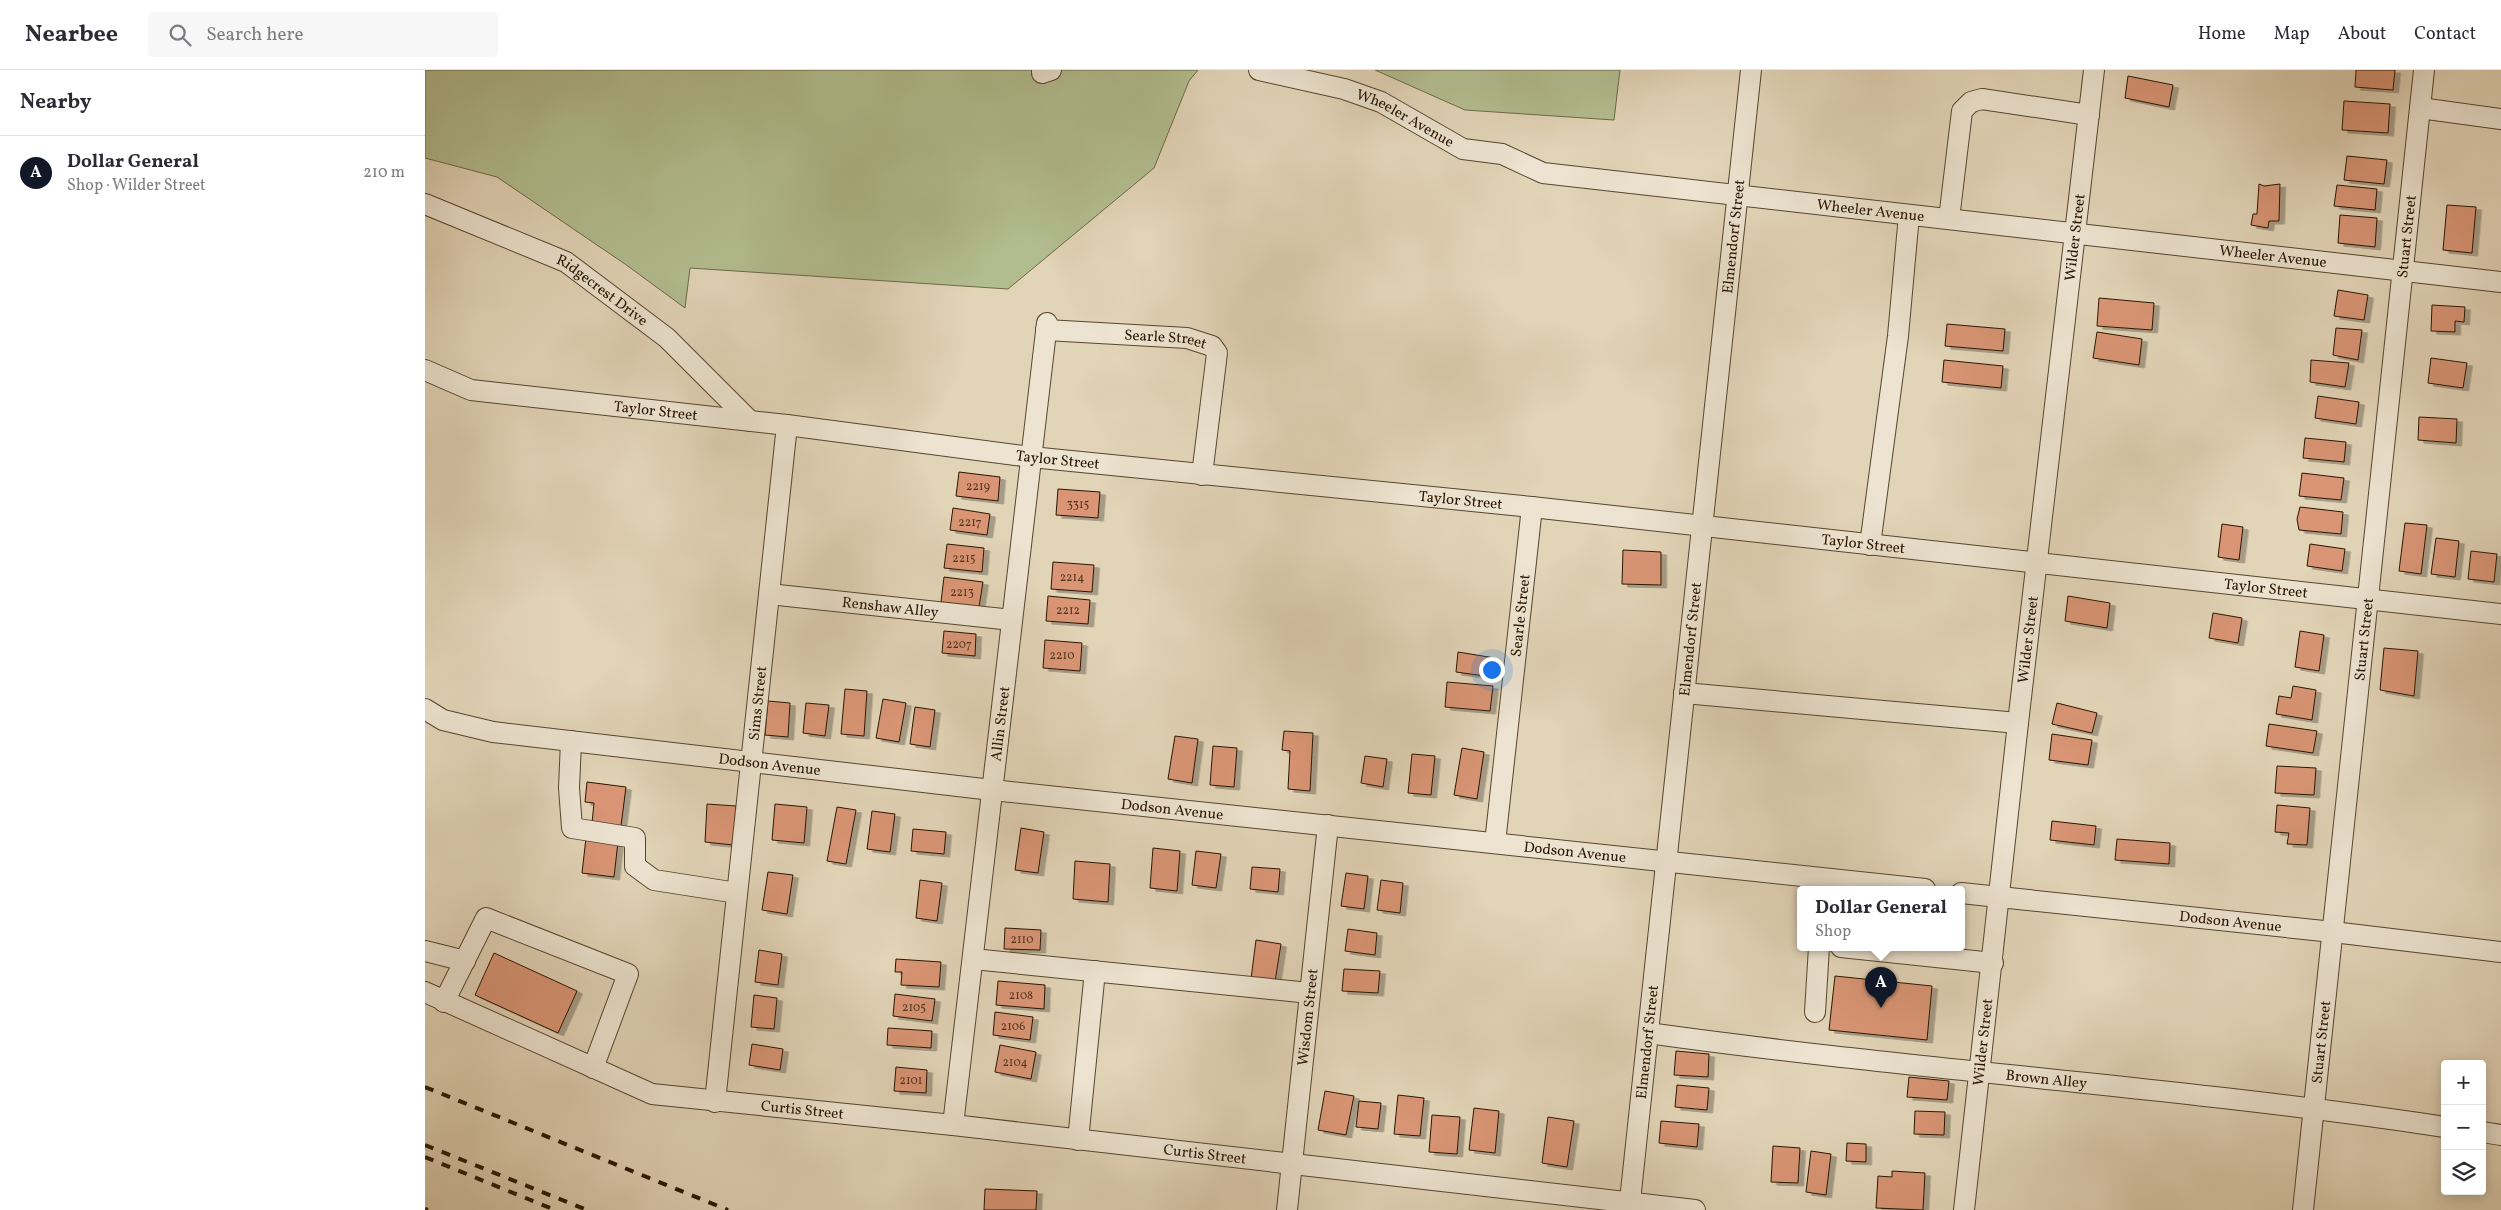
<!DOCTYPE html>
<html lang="en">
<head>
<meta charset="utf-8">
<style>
	body { margin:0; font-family:Vollkorn,serif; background:#f7f7f7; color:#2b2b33 }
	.controls { position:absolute; right:15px; bottom:15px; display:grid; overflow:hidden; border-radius:5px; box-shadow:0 2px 12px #0003 }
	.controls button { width:45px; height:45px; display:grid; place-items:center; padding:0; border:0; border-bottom:1px solid #e1e1e2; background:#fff; color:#2b2b33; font:25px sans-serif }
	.you { position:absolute; left:1066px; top:599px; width:18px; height:18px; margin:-12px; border:4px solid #fff; border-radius:50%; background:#1a73e8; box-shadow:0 0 0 8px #1a73e833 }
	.badge { display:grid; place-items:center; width:32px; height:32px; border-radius:50%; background:#111827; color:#fff; font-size:16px; font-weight:700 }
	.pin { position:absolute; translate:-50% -41px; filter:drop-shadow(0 1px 2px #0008) }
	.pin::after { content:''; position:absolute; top:26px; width:18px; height:15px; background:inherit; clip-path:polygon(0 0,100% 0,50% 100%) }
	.popup { position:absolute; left:1372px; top:816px; width:168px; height:65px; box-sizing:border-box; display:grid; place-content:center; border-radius:5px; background:#fff; filter:drop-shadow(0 1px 4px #0005); font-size:16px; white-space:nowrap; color:#7c7c81 }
	.popup b { font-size:19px; color:#2b2b33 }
	.popup::after { content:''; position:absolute; left:50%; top:100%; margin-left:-10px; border:10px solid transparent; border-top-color:#fff }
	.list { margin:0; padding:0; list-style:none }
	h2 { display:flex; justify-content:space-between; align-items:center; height:65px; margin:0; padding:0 20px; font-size:21px }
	h2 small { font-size:16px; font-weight:400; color:#7c7c81 }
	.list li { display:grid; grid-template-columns:32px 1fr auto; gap:15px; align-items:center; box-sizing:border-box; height:75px; padding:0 20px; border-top:1px solid #e1e1e2 }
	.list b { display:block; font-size:19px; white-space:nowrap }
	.list p { margin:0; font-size:16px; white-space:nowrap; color:#7c7c81 }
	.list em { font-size:16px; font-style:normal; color:#7c7c81 }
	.icon { flex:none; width:28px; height:28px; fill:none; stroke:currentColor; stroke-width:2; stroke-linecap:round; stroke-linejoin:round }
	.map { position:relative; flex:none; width:2076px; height:1140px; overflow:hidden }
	header { display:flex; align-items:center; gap:30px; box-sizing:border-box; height:70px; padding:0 25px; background:#fff; border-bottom:1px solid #e1e1e2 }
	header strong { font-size:24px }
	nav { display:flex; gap:28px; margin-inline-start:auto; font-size:18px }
	.search { width:350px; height:45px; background:#f7f7f7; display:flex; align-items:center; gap:12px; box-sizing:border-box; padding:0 18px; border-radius:5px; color:#7c7c81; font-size:19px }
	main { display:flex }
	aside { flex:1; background:#fff }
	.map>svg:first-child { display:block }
	.green { fill:#b2bd8f; stroke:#6e6948 }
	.building { fill:#d99575; stroke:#291501; filter:url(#shadow) }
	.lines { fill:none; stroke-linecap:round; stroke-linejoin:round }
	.minor-casing { stroke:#57452e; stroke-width:22 }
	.minor { stroke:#ece3d0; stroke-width:20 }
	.rail { stroke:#291501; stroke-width:4; stroke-dasharray:9 9; stroke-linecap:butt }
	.labels { text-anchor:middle; stroke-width:4.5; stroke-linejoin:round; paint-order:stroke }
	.number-label { font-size:12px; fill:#55351e }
	.street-label { font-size:15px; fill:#291501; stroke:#ece3d0 }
</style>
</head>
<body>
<header>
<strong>Nearbee</strong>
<div class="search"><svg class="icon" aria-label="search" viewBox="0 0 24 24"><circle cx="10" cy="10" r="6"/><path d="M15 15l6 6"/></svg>Search here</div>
<nav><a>Home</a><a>Map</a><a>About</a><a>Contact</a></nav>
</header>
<main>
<aside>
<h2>Nearby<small></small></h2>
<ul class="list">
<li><span class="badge">A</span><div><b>Dollar General</b><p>Shop · Wilder Street</p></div><em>210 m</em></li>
</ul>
</aside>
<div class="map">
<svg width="2076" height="1140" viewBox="0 0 2076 1140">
	<defs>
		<filter id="shadow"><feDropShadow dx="5.5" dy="3" stdDeviation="0" flood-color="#0004"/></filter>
	</defs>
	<rect width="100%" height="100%" fill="#e2d4b7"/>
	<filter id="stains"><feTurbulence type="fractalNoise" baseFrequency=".004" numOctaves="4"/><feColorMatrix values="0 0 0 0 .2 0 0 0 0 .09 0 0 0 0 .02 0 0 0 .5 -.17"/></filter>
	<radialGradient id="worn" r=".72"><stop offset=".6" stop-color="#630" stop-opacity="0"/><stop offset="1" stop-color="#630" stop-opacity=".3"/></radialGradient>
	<path class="green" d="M0,0H773L764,11L729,98L583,219L265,198L260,238L200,194L72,107L0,88Z
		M950,0H1195L1189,50L1040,40Z"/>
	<path class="building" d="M1931,0H1970L1968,20L1930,17Z
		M1703,6L1748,15L1744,37L1700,28Z
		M1919,31L1965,34L1963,63L1917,60Z
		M1922,86L1962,90L1959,114L1919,110Z
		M1834,114L1839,116L1855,114L1854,151H1844L1843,158L1826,155L1828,144H1832Z
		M1912,115L1952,119L1950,140L1909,136Z
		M2022,135L2051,137L2047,183L2018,180Z
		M1915,145L1952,148L1950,177L1913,173Z
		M1913,220L1943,225L1939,250L1909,246Z
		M1674,228L1729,233L1727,260L1672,256Z
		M2007,235L2040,237L2039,252L2030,251V262L2006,261Z
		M1522,254L1580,259L1578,281L1520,276Z
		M1911,258L1937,260L1933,290L1908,285Z
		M1672,262L1717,269L1714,295L1668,288Z
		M2006,288L2042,293L2038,318L2003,313Z
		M1519,290L1578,296L1576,318L1517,312Z
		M1886,290L1924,293L1920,317L1885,312Z
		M1893,326L1934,332L1931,354L1890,348Z
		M1994,347L2032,349L2031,373L1993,370Z
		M1880,368L1921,372L1919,392L1878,388Z
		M534,402L575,407L573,431L531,426Z
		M1877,403L1919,408L1916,430L1874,426Z
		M633,419L675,422L673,448L631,445Z
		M1875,437L1918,442L1916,464L1874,460L1872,449Z
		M528,438L565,444L562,465L525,460Z
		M1980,453L2002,455L1996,504L1974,501Z
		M1797,454L1818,457L1814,490L1793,487Z
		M2011,468L2034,471L2030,507L2006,504Z
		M522,474L559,478L557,502L519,498Z
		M1885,474L1920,479L1917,501L1882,496Z
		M1198,480L1236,482V515L1197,514Z
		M2046,481L2072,484L2069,512L2043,509Z
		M628,492L669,495L667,522L626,519Z
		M519,507L558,512L554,537L516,532Z
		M623,526L665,530L663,554L621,551Z
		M1643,526L1685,533L1682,558L1640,551Z
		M1788,543L1817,548L1813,573L1784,568Z
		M519,561L551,564L550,586L517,583Z
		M1875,561L1899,565L1894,601L1870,597Z
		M620,570L657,573L655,601L618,598Z
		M1959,578L1993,581L1989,626L1955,620Z
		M1033,582L1070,588L1067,607L1031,602Z
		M1022,612L1068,616L1065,641L1020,637Z
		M1868,616L1891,620L1887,650L1851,644L1854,626L1866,628Z
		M420,619L442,621L439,666L416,664Z
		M458,629L481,633L474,672L451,668Z
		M343,631L365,633L363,667L340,665Z
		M381,633L404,635L400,666L378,663Z
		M1632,633L1672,643L1667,663L1627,654Z
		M490,637L510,640L505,677L485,674Z
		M1844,654L1892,661L1888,683L1841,676Z
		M859,661L888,663L885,721L863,719L865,681L857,680Z
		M1627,664L1667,670L1663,695L1624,690Z
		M750,666L773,669L767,713L743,709Z
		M788,676L812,678L809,717L785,715Z
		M1037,678L1059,682L1052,729L1029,725Z
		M987,684L1010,686L1006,725L983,723Z
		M940,686L962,689L958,717L936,713Z
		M1852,696L1891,698L1889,725L1850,723Z
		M162,712L201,717L196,756L167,753L169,733L160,732Z
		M282,734L311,736L308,775L280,772Z
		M350,734L382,737L379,773L347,770Z
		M1852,735L1885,738L1882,775L1862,774L1864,763L1850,762Z
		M412,737L431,740L421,794L402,791Z
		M447,741L470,744L465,782L442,779Z
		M1627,751L1671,756L1669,775L1625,770Z
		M596,758L619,762L613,803L590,800Z
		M488,759L521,762L519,784L486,781Z
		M161,768L193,772L189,807L157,803Z
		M1692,769L1745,773L1744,794L1690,790Z
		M728,778L755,781L752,821L725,818Z
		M771,781L796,784L791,818L767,815Z
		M650,791L685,794L683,832L648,829Z
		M827,797L855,799L853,822L825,819Z
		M343,802L368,805L362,844L337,840Z
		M921,803L943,806L939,839L916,836Z
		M495,810L517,813L512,851L491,848Z
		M956,810L978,813L975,843L952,840Z
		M580,858L616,860L615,880L579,879Z
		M923,859L952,863L950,885L920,881Z
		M831,870L856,874L850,912L826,909Z
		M334,880L357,884L353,915L330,912Z
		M69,883L152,921L133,963L50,925Z
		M471,889L516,892L514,917L476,915L477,902H470Z
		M919,899L955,901L953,923L917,921Z
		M1410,906L1507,916L1502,970L1404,960Z
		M573,911L620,915L619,939L571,935Z
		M470,924L510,929L507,951L468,946Z
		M329,925L352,928L349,959L326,957Z
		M570,942L608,947L605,970L568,965Z
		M463,958L507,961L506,978L462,975Z
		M327,974L358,979L355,1000L324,995Z
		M575,975L611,982L606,1009L570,1002Z
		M1251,981L1284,984L1283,1007L1249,1005Z
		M471,997L502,1000L501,1023L469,1021Z
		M1484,1007L1524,1011L1522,1030L1482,1027Z
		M1252,1015L1284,1018L1282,1040L1250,1037Z
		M900,1021L929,1026L921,1065L893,1060Z
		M973,1025L999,1028L995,1066L969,1064Z
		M934,1031L956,1033L953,1059L931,1057Z
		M1049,1038L1074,1041L1070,1083L1044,1080Z
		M1490,1041L1520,1042L1519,1065L1489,1064Z
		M1007,1045L1035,1047L1032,1084L1004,1082Z
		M1123,1047L1149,1051L1142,1097L1117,1093Z
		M1236,1051L1274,1054L1272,1077L1234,1073Z
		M1422,1073L1441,1074V1092L1421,1091Z
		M1348,1076L1375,1078L1373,1113L1346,1112Z
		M1386,1081L1406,1084L1401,1125L1381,1122Z
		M1467,1101L1500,1103L1498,1140L1451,1138L1453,1106L1467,1107Z
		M560,1119L612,1121L611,1140H559Z"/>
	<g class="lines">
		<g class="minor-casing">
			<g id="minor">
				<path d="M617,0V3L626,0"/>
				<path id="s1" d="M834,0L919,19L956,32L1038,79L1077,84L1118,103L2076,212"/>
				<path d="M1995,38L2076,49"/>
				<path id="s2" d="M0,134L141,192L242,268L325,351"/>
				<path d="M1524,149L1537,41L1546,32L1557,29L1664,45"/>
				<path id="s3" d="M621,260L762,268L787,276L792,283L777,405"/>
				<path id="s4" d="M0,300L46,320L362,355L606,387L1107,437L2076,544"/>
				<path d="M1445,475L1473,266L1484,145"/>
				<path id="s5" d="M344,524L587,550"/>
				<path d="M1259,623L1593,653"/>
				<path id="s6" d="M0,639L18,650L68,662L567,720L1500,819"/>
				<path d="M146,671L144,718L147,758L210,768V796L229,810L312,823"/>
				<path id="s7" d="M1070,773L1107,437"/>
				<path id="s8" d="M1536,823L1908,862L2076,882"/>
				<path d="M1416,877L1568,893"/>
				<path d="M0,881L40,891"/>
				<path d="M548,889L885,923"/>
				<path id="s9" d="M0,922L227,1024L528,1055L1270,1140"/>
				<path d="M19,932L61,848L203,904L168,998"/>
				<path d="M1390,942L1394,877"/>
				<path id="s10" d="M1223,963C1488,1000 1755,1017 2020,1057"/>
				<path id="s11" d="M290,1032L362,355"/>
				<path id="s12" d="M528,1055L622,253"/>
				<path d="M2057,1062L2076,1065"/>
				<path d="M653,1070L670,901"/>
				<path id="s13" d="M862,1140L903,755"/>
				<path id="s14" d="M1204,1140L1326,0"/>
				<path id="s15" d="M1539,1140L1593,653L1669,0"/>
				<path id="s16" d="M1878,1140L1999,0"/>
			</g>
		</g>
		<use href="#minor" class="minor"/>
		<path class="rail" d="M0,1017L303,1140
			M0,1075L162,1140
			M0,1087L130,1140
			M0,1139L3,1140"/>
	</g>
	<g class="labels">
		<g class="number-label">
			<text x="553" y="420">2219</text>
			<text x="653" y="438">3315</text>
			<text x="545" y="456">2217</text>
			<text x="539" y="492">2215</text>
			<text x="647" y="511">2214</text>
			<text x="537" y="526">2213</text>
			<text x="643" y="544">2212</text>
			<text x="534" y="578">2207</text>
			<text x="637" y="589">2210</text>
			<text x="597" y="873">2110</text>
			<text x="596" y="929">2108</text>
			<text x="489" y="941">2105</text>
			<text x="588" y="960">2106</text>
			<text x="590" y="996">2104</text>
			<text x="486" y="1014">2101</text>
		</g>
		<g class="street-label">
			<text dy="5" stroke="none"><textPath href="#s1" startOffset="155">Wheeler Avenue</textPath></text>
			<text dy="5" stroke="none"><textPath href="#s1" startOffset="635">Wheeler Avenue</textPath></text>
			<text dy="5" stroke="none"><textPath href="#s14" startOffset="979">Elmendorf Street</textPath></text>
			<text dy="5" stroke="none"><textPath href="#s16" startOffset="979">Stuart Street</textPath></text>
			<text dy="5" stroke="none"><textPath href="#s15" startOffset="979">Wilder Street</textPath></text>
			<text dy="5" stroke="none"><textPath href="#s1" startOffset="1040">Wheeler Avenue</textPath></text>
			<text dy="5" stroke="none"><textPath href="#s2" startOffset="198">Ridgecrest Drive</textPath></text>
			<text dy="5" stroke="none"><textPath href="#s3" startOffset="120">Searle Street</textPath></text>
			<text dy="5" stroke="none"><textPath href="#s4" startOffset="236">Taylor Street</textPath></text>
			<text dy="5" stroke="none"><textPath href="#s4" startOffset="641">Taylor Street</textPath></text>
			<text dy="5" stroke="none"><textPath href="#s4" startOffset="1046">Taylor Street</textPath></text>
			<text dy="5" stroke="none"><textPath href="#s4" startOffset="1451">Taylor Street</textPath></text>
			<text dy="5" stroke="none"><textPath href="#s4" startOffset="1856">Taylor Street</textPath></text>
			<text dy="5" stroke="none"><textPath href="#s5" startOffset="122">Renshaw Alley</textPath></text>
			<text dy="5" stroke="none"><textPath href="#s7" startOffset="229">Searle Street</textPath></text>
			<text dy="5" stroke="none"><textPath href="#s14" startOffset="574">Elmendorf Street</textPath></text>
			<text dy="5" stroke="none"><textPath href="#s15" startOffset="574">Wilder Street</textPath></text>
			<text dy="5" stroke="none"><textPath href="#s16" startOffset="574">Stuart Street</textPath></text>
			<text dy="5" stroke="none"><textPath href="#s11" startOffset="401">Sims Street</textPath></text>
			<text dy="5" stroke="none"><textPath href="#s12" startOffset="404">Allin Street</textPath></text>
			<text dy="5" stroke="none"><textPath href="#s6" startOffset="351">Dodson Avenue</textPath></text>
			<text dy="5" stroke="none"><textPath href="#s6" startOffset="756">Dodson Avenue</textPath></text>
			<text dy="5" stroke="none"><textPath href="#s6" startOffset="1161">Dodson Avenue</textPath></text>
			<text dy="5" stroke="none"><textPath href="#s8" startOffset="271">Dodson Avenue</textPath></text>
			<text dy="5" stroke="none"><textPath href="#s13" startOffset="194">Wisdom Street</textPath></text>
			<text dy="5" stroke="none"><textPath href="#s15" startOffset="169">Wilder Street</textPath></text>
			<text dy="5" stroke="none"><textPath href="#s14" startOffset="169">Elmendorf Street</textPath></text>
			<text dy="5" stroke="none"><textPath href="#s16" startOffset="169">Stuart Street</textPath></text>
			<text dy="5" stroke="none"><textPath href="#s10" startOffset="401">Brown Alley</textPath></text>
			<text dy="5" stroke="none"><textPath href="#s9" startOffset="400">Curtis Street</textPath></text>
			<text dy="5" stroke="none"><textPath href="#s9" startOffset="805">Curtis Street</textPath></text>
		</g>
	</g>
	<rect width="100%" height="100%" filter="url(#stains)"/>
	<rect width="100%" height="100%" fill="url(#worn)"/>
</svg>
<div class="controls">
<button>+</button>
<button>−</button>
<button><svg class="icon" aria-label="layers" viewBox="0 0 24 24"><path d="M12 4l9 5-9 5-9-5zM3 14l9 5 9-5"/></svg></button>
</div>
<div class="you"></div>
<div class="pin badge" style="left:1456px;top:938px">A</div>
<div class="popup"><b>Dollar General</b>Shop</div>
</div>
</main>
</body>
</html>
